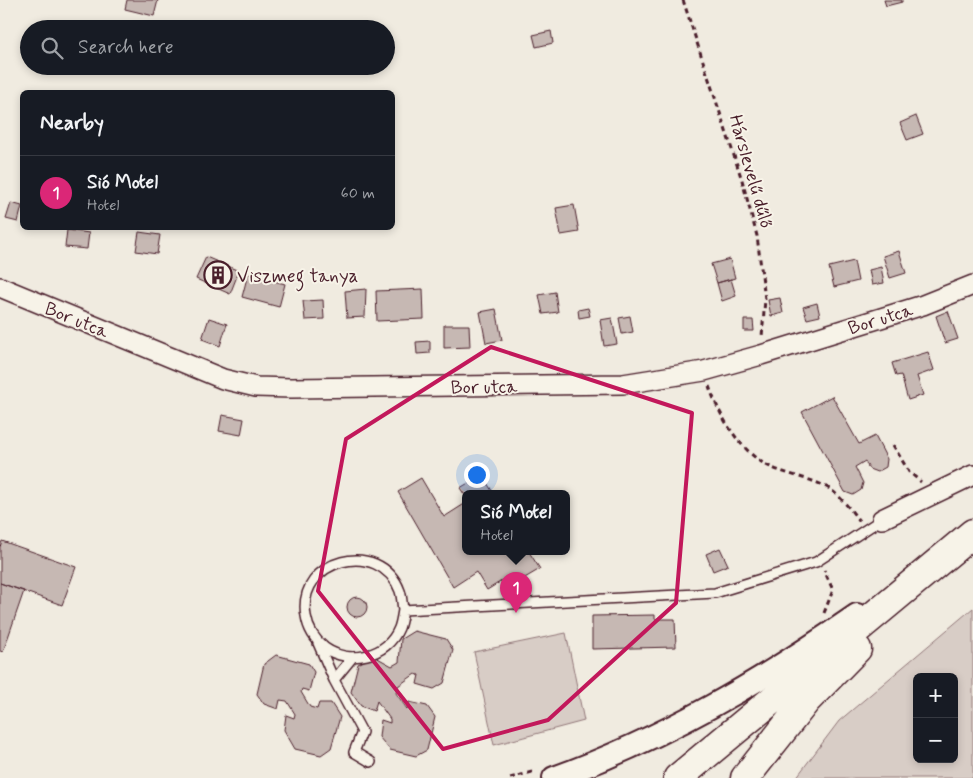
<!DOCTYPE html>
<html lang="en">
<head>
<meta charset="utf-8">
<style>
	body { margin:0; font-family:Mynerve,sans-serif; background:#242831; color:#f1f3f6 }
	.controls { position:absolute; right:15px; bottom:15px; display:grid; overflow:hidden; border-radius:8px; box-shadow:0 2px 8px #0003 }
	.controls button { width:45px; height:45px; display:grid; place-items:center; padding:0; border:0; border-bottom:1px solid #363941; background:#171b24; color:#f1f3f6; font:25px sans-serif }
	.you { position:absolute; left:476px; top:474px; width:18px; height:18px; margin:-12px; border:4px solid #fff; border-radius:50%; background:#1a73e8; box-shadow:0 0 0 8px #1a73e833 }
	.badge { display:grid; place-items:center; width:32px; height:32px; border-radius:50%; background:#db2777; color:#fff; font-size:16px; font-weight:700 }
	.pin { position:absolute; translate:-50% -41px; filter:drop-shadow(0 1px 2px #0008) }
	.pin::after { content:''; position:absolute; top:26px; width:18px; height:15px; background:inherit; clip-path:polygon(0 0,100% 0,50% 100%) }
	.popup { position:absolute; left:462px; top:490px; width:108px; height:65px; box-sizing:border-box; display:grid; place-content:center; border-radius:8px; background:#171b24; filter:drop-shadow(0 1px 4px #0005); font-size:16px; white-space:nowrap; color:#9ea1a6 }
	.popup b { font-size:19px; color:#f1f3f6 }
	.popup::after { content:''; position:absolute; left:50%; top:100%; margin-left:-10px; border:10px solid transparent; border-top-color:#171b24 }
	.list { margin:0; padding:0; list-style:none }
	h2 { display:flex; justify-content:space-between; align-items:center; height:65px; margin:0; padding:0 20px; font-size:21px }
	h2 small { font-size:16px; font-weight:400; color:#9ea1a6 }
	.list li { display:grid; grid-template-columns:32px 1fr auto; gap:15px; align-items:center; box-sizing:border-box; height:75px; padding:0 20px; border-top:1px solid #363941 }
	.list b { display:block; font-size:19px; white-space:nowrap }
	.list p { margin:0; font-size:16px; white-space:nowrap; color:#9ea1a6 }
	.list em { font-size:16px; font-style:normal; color:#9ea1a6 }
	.icon { flex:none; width:28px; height:28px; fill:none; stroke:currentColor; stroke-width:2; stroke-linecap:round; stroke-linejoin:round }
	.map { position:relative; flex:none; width:973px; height:778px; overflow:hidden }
	.search { position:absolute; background:#171b24; box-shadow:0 2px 8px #0003; left:20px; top:20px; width:375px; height:55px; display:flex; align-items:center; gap:12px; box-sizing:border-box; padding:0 18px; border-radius:28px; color:#9ea1a6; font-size:19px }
	.panel { position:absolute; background:#171b24; box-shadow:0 2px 8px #0003; left:20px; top:90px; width:375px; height:140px; border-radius:8px }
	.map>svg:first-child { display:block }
	.green { fill:#d8cdc6; stroke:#917678; fill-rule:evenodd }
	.building { fill:#c6b8b3; stroke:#4a1f2b }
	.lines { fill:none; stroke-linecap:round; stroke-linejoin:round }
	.service-casing { stroke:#4a1f2b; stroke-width:12 }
	.minor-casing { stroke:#4a1f2b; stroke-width:22 }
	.tertiary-casing { stroke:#4a1f2b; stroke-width:26 }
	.primary-casing { stroke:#4a1f2b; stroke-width:31 }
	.path { stroke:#4a1f2b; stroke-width:3; stroke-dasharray:5 4; stroke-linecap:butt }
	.service { stroke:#f7f3e8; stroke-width:9 }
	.minor { stroke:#f7f3e8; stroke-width:19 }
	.tertiary { stroke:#f7f3e8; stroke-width:22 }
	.primary { stroke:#f7f3e8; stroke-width:28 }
	.marked { fill:none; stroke:#c2185b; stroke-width:4; stroke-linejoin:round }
	.labels { text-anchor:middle; stroke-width:4; stroke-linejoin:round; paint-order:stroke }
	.street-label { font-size:19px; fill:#4a1f2b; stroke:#f7f3e8 }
	.poi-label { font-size:19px; fill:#4a1f2b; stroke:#f7f3e8; text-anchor:start }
</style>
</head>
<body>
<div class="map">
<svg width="973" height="778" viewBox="0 0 973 778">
	<rect width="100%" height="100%" fill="#f0ebe0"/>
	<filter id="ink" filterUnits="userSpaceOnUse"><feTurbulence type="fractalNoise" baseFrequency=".02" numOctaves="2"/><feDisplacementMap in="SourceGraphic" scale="10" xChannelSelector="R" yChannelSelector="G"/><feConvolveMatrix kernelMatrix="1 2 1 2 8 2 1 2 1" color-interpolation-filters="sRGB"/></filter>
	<g filter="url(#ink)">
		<path class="green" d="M973,608V778H796L839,721ZM917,677H954V759H917Z
			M566,633L584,721L494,745L474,652Z"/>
		<path class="building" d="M127,0H158L154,16L125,9Z
			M884,0H902V2L886,6Z
			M551,31L553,43L536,47L533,35Z
			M916,116L923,134L907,140L900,123Z
			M11,203L22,206L18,222L6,219Z
			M574,205L579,232L561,235L556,208Z
			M67,230L89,233L87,249L65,247Z
			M139,232L160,235L157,254L136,251Z
			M899,251L906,273L890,278L883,256Z
			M206,257L239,271L230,294L196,279Z
			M730,259L735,278L717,283L711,264Z
			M854,261L858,281L834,287L829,267Z
			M881,267L884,283L872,285L869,270Z
			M248,274L285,284L279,307L242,297Z
			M731,279L736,296L722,301L717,283Z
			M366,289L365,317L347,318L345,291Z
			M423,289L424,319L377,321L376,291Z
			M555,292L558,312L543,314L539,295Z
			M780,298L783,313L771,316L768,300Z
			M323,300L324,319L305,320L303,301Z
			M817,303L820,316L807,319L803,307Z
			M588,308L590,316L579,318L578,310Z
			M496,309L502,340L486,343L480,312Z
			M948,311L958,339L945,343L936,316Z
			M630,316L633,332L622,334L619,318Z
			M209,318L227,324L220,346L202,339Z
			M612,318L617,344L604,346L600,320Z
			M744,320H753L754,331H744Z
			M444,325H469L470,347L444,348Z
			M430,341V353L417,354L416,342Z
			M928,352L934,370L917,376L923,395L908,400L901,375L896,376L892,363Z
			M832,396L859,444L875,436L887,459L886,467L877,472L869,469L865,461L855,467L863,483L861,490L853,495L845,492L802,412Z
			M222,415L244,419L241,435L219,431Z
			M482,475L494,494H466V497L460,488Z
			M421,478L444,517L466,503V552H529L540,569L518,582L513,574L487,590L476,572L453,587L398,492Z
			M2,541L76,567L62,605L0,583V547Z
			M720,548L728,565L713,571L706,554Z
			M0,583L24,591L3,652L0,651Z
			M347 607a10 10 0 1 1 20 0a10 10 0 1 1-20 0Z
			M655,615V619H675L676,647L592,649V616Z
			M414,631L446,639L453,650L444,683L434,689L417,684L419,675L415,674L398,686L396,693L407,709L409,702L427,706L435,717L427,750L416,756L390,750L379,737L381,720L390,723V719L377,701L374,711L361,706L351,692L358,664L374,656L392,666L399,662L401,639Z
			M276,655L309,664L314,672L309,691L302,689L301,692L310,707L317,709L319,703H331L340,717L331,748L321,755L295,749L284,730L286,715L294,718L295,714L287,701L280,700L278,709L264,704L257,694L264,664Z"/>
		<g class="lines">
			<g class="service-casing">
				<path id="service" d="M403,610C402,604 402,597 400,591C380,537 296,559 306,616C308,629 315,640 325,648C349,665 387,657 399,628C401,623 402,616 403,610L715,593L816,562L882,519
					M318,643L334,680L362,732L354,752L371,762
					M334,680L352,658"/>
			</g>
			<g class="minor-casing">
				<path id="minor" d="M0,287L223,379L256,387L291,388L623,384L704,371L761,355L923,305L973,285
					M882,519L973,475"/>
			</g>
			<g class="tertiary-casing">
				<path id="tertiary" d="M554,778C663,739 762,681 857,615"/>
			</g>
			<g class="primary-casing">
				<path id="primary" d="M678,778L973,533
					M745,778L806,701L857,649"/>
			</g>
			<path class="path" d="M683,0L742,180L757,236L765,299L762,337
				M709,386C719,415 737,446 763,463C782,475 815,478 831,490C842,498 851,510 859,521
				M893,445L909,472L921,482
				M824,613L833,590L824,570
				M510,778L536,771"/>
			<use href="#service" class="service"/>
			<use href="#minor" class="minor"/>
			<use href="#tertiary" class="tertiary"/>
			<use href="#primary" class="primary"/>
		</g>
	</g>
	<path class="marked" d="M491,347L692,413L676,603L548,720L443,749L318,591L346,439Z"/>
	<defs>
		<g id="building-ring" transform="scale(1.4375)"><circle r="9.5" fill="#f7f3e8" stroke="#4a1f2b" stroke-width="1.5"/><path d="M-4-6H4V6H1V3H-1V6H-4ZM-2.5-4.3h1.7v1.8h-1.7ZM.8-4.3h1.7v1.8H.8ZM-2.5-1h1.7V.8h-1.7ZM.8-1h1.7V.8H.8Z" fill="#4a1f2b"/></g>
	</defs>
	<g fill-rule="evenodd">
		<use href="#building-ring" x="218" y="275"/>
	</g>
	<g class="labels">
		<g class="street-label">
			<text transform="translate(752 171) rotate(74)" y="7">Hárslevelű dűlő</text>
			<text transform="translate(880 318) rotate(-17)" y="7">Bor utca</text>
			<text transform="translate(77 319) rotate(22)" y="7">Bor utca</text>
			<text transform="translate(484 386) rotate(-1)" y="7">Bor utca</text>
		</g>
		<g class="poi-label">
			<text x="237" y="282">Viszmeg tanya</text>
		</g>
	</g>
</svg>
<div class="controls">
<button>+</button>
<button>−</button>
</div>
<div class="you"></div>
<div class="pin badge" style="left:516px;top:613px">1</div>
<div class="popup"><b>Sió Motel</b>Hotel</div>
<div class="search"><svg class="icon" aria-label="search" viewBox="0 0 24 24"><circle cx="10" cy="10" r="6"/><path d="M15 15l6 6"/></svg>Search here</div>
<section class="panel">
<h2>Nearby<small></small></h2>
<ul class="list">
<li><span class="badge">1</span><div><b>Sió Motel</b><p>Hotel</p></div><em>60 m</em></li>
</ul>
</section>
</div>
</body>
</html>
